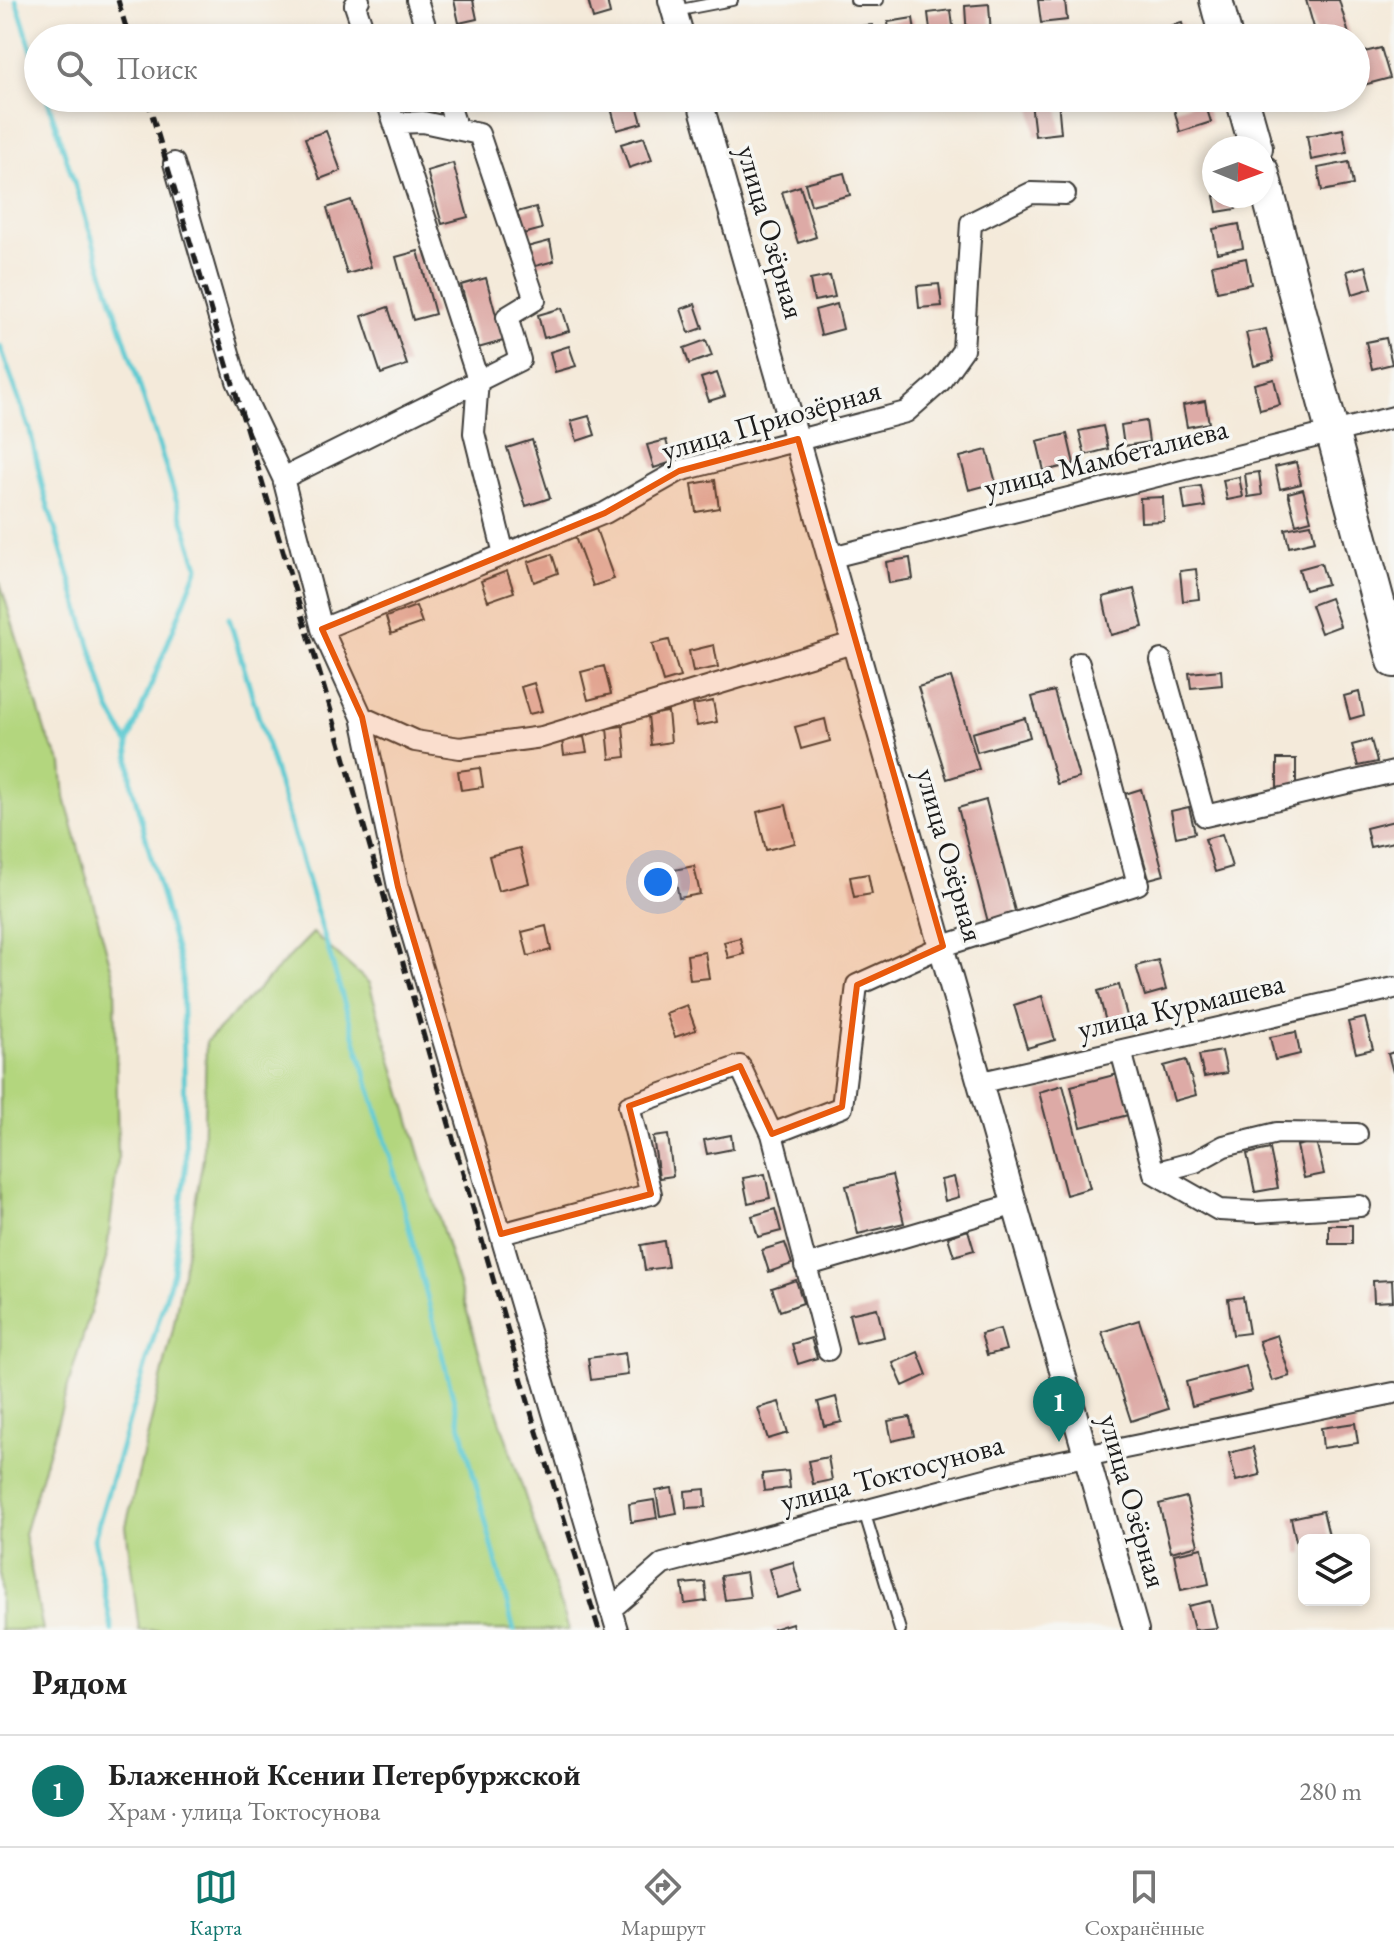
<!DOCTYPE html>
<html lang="ru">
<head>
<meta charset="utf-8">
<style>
	body { margin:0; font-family:"EB Garamond",serif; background:#f2f2f2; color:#222 }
	.controls { position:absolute; right:24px; bottom:24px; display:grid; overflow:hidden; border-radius:12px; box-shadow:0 4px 12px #0003 }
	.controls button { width:72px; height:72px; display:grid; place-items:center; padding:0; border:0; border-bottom:2px solid #e0e0e0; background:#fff; color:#222; font:40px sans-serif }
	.compass { position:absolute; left:1202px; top:136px; width:72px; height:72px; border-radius:50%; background:#fff; box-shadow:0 4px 12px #0003; rotate:91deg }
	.you { position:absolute; left:658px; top:882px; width:28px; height:28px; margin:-20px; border:6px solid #fff; border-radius:50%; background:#1a73e8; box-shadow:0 0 0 12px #1a73e833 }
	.badge { display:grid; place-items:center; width:52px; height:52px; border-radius:50%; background:#0f766e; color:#fff; font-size:26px; font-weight:700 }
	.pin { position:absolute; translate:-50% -66px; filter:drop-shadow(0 2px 4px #0008) }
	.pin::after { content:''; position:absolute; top:42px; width:28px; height:24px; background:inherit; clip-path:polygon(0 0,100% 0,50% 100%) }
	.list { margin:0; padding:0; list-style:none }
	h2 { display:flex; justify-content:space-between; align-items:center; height:104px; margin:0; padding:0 32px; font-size:34px }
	h2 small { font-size:26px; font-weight:400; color:#767676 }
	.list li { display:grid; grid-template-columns:52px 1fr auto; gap:24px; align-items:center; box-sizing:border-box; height:112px; padding:0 32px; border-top:2px solid #e0e0e0 }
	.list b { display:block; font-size:30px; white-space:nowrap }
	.list p { margin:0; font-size:26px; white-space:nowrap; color:#767676 }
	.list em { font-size:26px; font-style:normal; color:#767676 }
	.icon { flex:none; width:44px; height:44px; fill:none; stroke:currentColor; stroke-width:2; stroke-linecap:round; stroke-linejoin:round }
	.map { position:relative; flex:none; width:1394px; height:1630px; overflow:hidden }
	.search { position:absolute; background:#fff; box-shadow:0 4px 12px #0003; left:24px; right:24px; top:24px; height:88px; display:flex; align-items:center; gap:20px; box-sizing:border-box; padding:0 28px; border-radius:44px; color:#767676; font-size:30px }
	.sheet { height:216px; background:#fff }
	nav { display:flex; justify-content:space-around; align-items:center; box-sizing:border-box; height:112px; border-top:2px solid #e0e0e0; background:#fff; font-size:22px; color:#767676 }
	nav a { display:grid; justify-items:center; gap:4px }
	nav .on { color:#0f766e }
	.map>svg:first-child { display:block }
	.green { fill:#b3d67e; stroke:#68794d; stroke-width:2 }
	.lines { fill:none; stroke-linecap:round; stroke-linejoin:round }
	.stream { stroke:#5dcad2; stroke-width:5 }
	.building { fill:#ddaaa6 }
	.service-casing { stroke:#3c3b38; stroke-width:14 }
	.minor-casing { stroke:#3c3b38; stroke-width:24 }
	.tertiary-casing { stroke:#3c3b38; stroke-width:28 }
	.trunk-casing { stroke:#3c3b38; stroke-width:36 }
	.service { stroke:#fff; stroke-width:10 }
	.minor { stroke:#fff; stroke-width:20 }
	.tertiary { stroke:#fff; stroke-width:24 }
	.trunk { stroke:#fff; stroke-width:32 }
	.rail { stroke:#1c1c1c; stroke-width:5; stroke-dasharray:12 6; stroke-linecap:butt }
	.marked { fill:#e8590c; fill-opacity:0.2; stroke:#e8590c; stroke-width:6; stroke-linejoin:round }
	.labels { text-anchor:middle; stroke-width:7; stroke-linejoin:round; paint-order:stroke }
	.street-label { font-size:30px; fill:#1c1c1c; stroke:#f6f6f2 }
</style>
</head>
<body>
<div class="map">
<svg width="1394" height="1630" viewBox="0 0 1394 1630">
	<rect width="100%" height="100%" fill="#f6f6f2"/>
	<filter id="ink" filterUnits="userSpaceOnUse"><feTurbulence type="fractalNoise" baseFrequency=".0125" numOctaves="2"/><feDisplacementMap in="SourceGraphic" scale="16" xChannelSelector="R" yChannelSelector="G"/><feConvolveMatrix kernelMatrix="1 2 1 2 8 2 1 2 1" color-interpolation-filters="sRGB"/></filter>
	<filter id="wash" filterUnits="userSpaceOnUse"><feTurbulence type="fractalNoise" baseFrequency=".006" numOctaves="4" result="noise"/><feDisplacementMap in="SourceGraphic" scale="32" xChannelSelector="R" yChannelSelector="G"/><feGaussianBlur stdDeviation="1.8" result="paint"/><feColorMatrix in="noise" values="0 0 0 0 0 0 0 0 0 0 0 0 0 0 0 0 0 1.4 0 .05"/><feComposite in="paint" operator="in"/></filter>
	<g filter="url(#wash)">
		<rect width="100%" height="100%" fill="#f4eada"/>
		<path class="green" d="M0,582L46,734L62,764L65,798L115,982L118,1160L106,1259L24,1534L43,1630H0Z
			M313,933L369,983L490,1389L569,1630H139L126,1526L173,1329L203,1158L206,1042Z"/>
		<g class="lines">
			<path class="stream" d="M16,0L38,70
				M47,98L198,567L128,743
				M0,346L30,430L43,489L109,708L128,743L132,786L182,972L186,1163L173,1272L94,1539L112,1630
				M229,618L391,1159L514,1630"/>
		</g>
		<g id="blocks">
			<path class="building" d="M454,0H473L477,19L459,23Z
				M588,0H607L610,14L593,19Z
				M1038,0H1065L1067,20L1041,23Z
				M1306,0H1339L1350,38H1317Z
				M989,4L991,36L967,38L965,6Z
				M951,10L954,35L931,38L928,13Z
				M913,18L916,38H890L888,22Z
				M1182,23L1186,38H1168L1165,27Z
				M872,25L873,38H851L850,27Z
				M404,28L407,38H385L384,34Z
				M524,28L527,38H508L507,33Z
				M1381,48L1390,78L1356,87V54Z
				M635,98L642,123L617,130L610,104Z
				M1058,100L1061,133L1035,136L1031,102Z
				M1204,100L1211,122L1180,132L1174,109Z
				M1343,129L1347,153L1311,160L1307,136Z
				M326,131L341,171L320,179L305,138Z
				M644,137L652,160L629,168L621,144Z
				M1349,162L1353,185L1322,191L1318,168Z
				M453,163L468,217L442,224L427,171Z
				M844,173L850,195L811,205L805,183Z
				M800,186L816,237L798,243L782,192Z
				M1214,196H1233L1236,209L1217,212Z
				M351,200L371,267L347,274L327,208Z
				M536,207L542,229L523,234L517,212Z
				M1239,224L1243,248L1217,253L1213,229Z
				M550,241L554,261L532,267L527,247Z
				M418,251L435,314L413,320L396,257Z
				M1246,258L1251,284L1217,291L1212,265Z
				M1366,266L1372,288L1353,294L1347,271Z
				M830,276L835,297L814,301L810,280Z
				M486,278L503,341L478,348L461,285Z
				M939,284L942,306L919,308L917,286Z
				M695,304L703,328L689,333L681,309Z
				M837,304L843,329L821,335L815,310Z
				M388,307L407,365L381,374L362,316Z
				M562,308L569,331L544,338L538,315Z
				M1266,329L1274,361L1254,366L1246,333Z
				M1386,338L1392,364L1372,369L1366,342Z
				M706,340L712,356L689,364L684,348Z
				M569,346L576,366L555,372L550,352Z
				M717,373L725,396L709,401L701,378Z
				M1274,379L1280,405L1260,410L1254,384Z
				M1205,401L1209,423L1187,427L1183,405Z
				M589,416L595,435L577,441L571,421Z
				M1146,421L1149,442L1124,446L1121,425Z
				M1103,426L1108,449L1085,455L1079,431Z
				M1067,434L1074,464L1044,471L1037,441Z
				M532,440L550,498L526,506L507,448Z
				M666,440L672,462L654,468L647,445Z
				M987,450L996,483L969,490L960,457Z
				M1296,462L1301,484L1280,489L1275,467Z
				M1259,472L1262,495L1248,497L1245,474Z
				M1239,477L1243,497L1227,500L1223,480Z
				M715,480L719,508L696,512L692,484Z
				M1201,486L1205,507L1185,510L1182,489Z
				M1303,489L1311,520L1296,524L1288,493Z
				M1163,497L1164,521L1141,522L1140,498Z
				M1311,524L1315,541L1289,547L1285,529Z
				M596,529L614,579L593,586L575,537Z
				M552,554L558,573L534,582L528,562Z
				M910,558L913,579L889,583L886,562Z
				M1321,563L1327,584L1305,590L1299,569Z
				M1196,569L1199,599L1183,601L1180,571Z
				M507,571L514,592L488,601L481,581Z
				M1134,589L1143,627L1111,635L1103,597Z
				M1330,598L1340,626L1321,633L1311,605Z
				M416,606L422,623L391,634L386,617Z
				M669,640L680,677L663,682L652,644Z
				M714,645L718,667L693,672L689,651Z
				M604,666L611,694L588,700L581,672Z
				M1221,670L1222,685L1191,688L1189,673Z
				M951,677L979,769L947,779L918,687Z
				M534,683L542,711L529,714L521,687Z
				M1054,691L1079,778L1057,784L1032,697Z
				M1359,692L1364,715L1350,719L1344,696Z
				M713,701L717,722L697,726L693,705Z
				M668,712L671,742L651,745L648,715Z
				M1025,718L1030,737L977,752L972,733Z
				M825,719L830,741L801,749L795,727Z
				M623,726L626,757L610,759L607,728Z
				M584,737L587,752L564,755L562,740Z
				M1371,740L1377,762L1358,766L1352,745Z
				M1277,759H1296V788H1277Z
				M480,768L483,787L461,790L458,771Z
				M1141,789L1164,875L1149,879L1125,794Z
				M986,800L1016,915L988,922L958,808Z
				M786,805L795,843L766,850L757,812Z
				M1189,807L1195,833L1176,837L1171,811Z
				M1394,821V842L1370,847L1366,828Z
				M1222,834L1232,867L1215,872L1205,839Z
				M520,848L529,883L498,891L489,856Z
				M694,866L700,894L679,898L674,870Z
				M868,874L872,894L854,897L850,877Z
				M546,926L551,950L528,956L522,932Z
				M740,938L744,954L728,958L724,942Z
				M705,952L709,978L690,980L687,955Z
				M1158,960L1166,990L1145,996L1136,966Z
				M1119,985L1128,1020L1107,1026L1098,991Z
				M1042,996L1055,1040L1027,1048L1014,1005Z
				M687,1005L696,1030L675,1037L666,1013Z
				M1365,1018L1373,1049L1356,1053L1348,1022Z
				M1296,1032L1300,1054L1275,1060L1270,1037Z
				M1222,1051L1227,1073L1204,1077L1199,1055Z
				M1394,1052V1072H1393L1388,1054Z
				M1186,1060L1196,1095L1174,1101L1164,1066Z
				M1122,1073L1132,1114L1081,1127L1071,1086Z
				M1063,1085L1090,1188L1066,1195L1039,1092Z
				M668,1135L673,1176L659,1178L653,1137Z
				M731,1135L733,1149L707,1154L704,1140Z
				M1316,1141L1324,1174L1304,1178L1297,1146Z
				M1270,1149L1278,1188L1255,1192L1247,1154Z
				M765,1174L770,1198L748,1203L743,1178Z
				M892,1175L904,1223L858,1234L846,1186Z
				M954,1177L959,1197L945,1201L941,1180Z
				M775,1209L781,1231L758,1237L752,1216Z
				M1329,1225H1352V1244H1329Z
				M968,1230L974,1250L954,1256L948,1237Z
				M664,1241L668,1267L645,1270L641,1245Z
				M785,1243L792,1264L769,1272L762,1250Z
				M796,1280L803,1303L780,1311L772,1288Z
				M1392,1280L1393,1301L1374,1302L1373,1281Z
				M1243,1297L1249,1333L1233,1335L1228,1299Z
				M877,1308L884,1337L856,1343L849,1314Z
				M1139,1320L1168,1409L1131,1421L1102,1332Z
				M1000,1329L1006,1350L987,1355L981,1334Z
				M1277,1335L1290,1376L1272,1381L1259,1341Z
				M811,1338L817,1358L798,1364L792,1344Z
				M918,1352L927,1375L903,1386L893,1363Z
				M625,1353L628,1375L591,1380L588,1358Z
				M1246,1366L1252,1391L1192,1406L1186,1382Z
				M836,1397L842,1422L824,1426L818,1402Z
				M779,1402L788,1433L768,1439L758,1408Z
				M910,1417L914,1436L892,1441L888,1421Z
				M1355,1423L1358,1443L1323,1448L1321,1428Z
				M1253,1447L1260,1475L1236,1481L1229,1453Z
				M828,1457L832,1480L813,1484L808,1461Z
				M788,1471L790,1488L764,1491L762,1474Z
				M672,1488L677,1513L660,1516L656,1491Z
				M705,1489L706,1507L686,1508L685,1491Z
				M1186,1497L1198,1545L1171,1552L1159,1504Z
				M654,1500L657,1518L631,1522L629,1504Z
				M1323,1511L1330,1540H1304V1553L1299,1554L1291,1518Z
				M1202,1548L1209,1584L1181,1590L1174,1554Z
				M793,1562L801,1591L777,1598L769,1569Z
				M746,1572L750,1597L725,1600L721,1576Z
				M705,1582L707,1601L685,1604L682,1584Z
				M1210,1601L1217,1628L1194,1630L1188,1606Z
				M792,1623L794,1630H773V1629Z"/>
		</g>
	</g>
	<g filter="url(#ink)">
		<use href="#blocks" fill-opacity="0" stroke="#3c3b38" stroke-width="2"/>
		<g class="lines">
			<g class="service-casing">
				<path id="service" d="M856,0H878
					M675,11L732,0
					M864,1511L900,1630"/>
			</g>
			<g class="minor-casing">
				<path id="minor" d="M359,0L355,5L366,38
					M417,0L429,38
					M386,98L478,380L474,433L504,554
					M447,98L457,129
					M174,163L237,381L283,478L322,629L362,717L398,887L617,1630
					M283,478L520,360L507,317L535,300L479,134L423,122L394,123
					M832,557L1394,417
					M322,629L605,513L679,471L906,412L940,382L963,350L971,223L1031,193L1065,194
					M1161,660L1205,816L1394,772
					M362,717L415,741L460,748L542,737L856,642
					M1121,1051L1154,1173L1195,1162L1224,1146L1277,1133L1357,1134
					M982,1082L1394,988
					M772,1134L828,1350
					M1154,1173L1219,1210L1257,1212L1360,1206
					M501,1234L651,1194L629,1106L740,1066L772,1134L842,1107L857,985L943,946L1138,884L1079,663
					M805,1266L1016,1204
					M610,1610L663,1564L1027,1468L1394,1393"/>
			</g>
			<g class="tertiary-casing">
				<path id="tertiary" d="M671,0L682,38
					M699,98L1136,1630"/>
			</g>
			<g class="trunk-casing">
				<path id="trunk" d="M1216,0L1226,38
					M1242,98L1256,148
					M1262,171L1394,661"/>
			</g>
			<use href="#service" class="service"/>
			<use href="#minor" class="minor"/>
			<use href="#tertiary" class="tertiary"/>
			<use href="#trunk" class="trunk"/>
			<path class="rail" d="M118,0L129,38
				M147,98L332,714L533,1419L599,1630"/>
		</g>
	</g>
	<path class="marked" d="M798,439L943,946L857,985L842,1107L772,1134L740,1066L629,1106L651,1194L501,1234L398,887L362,717L322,629L605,513L679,471Z"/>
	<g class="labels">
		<g class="street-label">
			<text transform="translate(771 232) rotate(74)" y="10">улица Озёрная</text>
			<text transform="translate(771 420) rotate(-16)" y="10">улица Приозёрная</text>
			<text transform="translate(1106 458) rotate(-14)" y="10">улица Мамбеталиева</text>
			<text transform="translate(950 855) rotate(74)" y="10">улица Озёрная</text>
			<text transform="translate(1181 1006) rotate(-13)" y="10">улица Курмашева</text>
			<text transform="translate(892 1473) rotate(-15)" y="10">улица Токтосунова</text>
			<text transform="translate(1133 1501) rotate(74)" y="10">улица Озёрная</text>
		</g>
	</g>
</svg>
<div class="controls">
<button><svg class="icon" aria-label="layers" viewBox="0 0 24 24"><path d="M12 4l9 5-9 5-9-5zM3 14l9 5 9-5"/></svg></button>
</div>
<svg class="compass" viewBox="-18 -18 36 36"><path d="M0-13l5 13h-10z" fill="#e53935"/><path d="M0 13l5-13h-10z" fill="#767676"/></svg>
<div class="you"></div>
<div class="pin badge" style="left:1059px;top:1442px">1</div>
<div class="search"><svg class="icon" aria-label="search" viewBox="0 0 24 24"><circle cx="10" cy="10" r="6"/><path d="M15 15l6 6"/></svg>Поиск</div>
</div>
<section class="sheet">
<h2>Рядом<small></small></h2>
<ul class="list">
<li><span class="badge">1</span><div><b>Блаженной Ксении Петербуржской</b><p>Храм · улица Токтосунова</p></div><em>280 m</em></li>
</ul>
</section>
<nav>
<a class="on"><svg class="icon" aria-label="map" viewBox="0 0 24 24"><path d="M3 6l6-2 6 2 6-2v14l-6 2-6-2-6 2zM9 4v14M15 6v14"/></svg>Карта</a>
<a><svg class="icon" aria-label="directions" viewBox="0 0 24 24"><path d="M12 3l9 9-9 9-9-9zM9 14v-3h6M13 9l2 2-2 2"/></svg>Маршрут</a>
<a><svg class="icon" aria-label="saved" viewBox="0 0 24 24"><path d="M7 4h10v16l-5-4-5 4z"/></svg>Сохранённые</a>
</nav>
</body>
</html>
